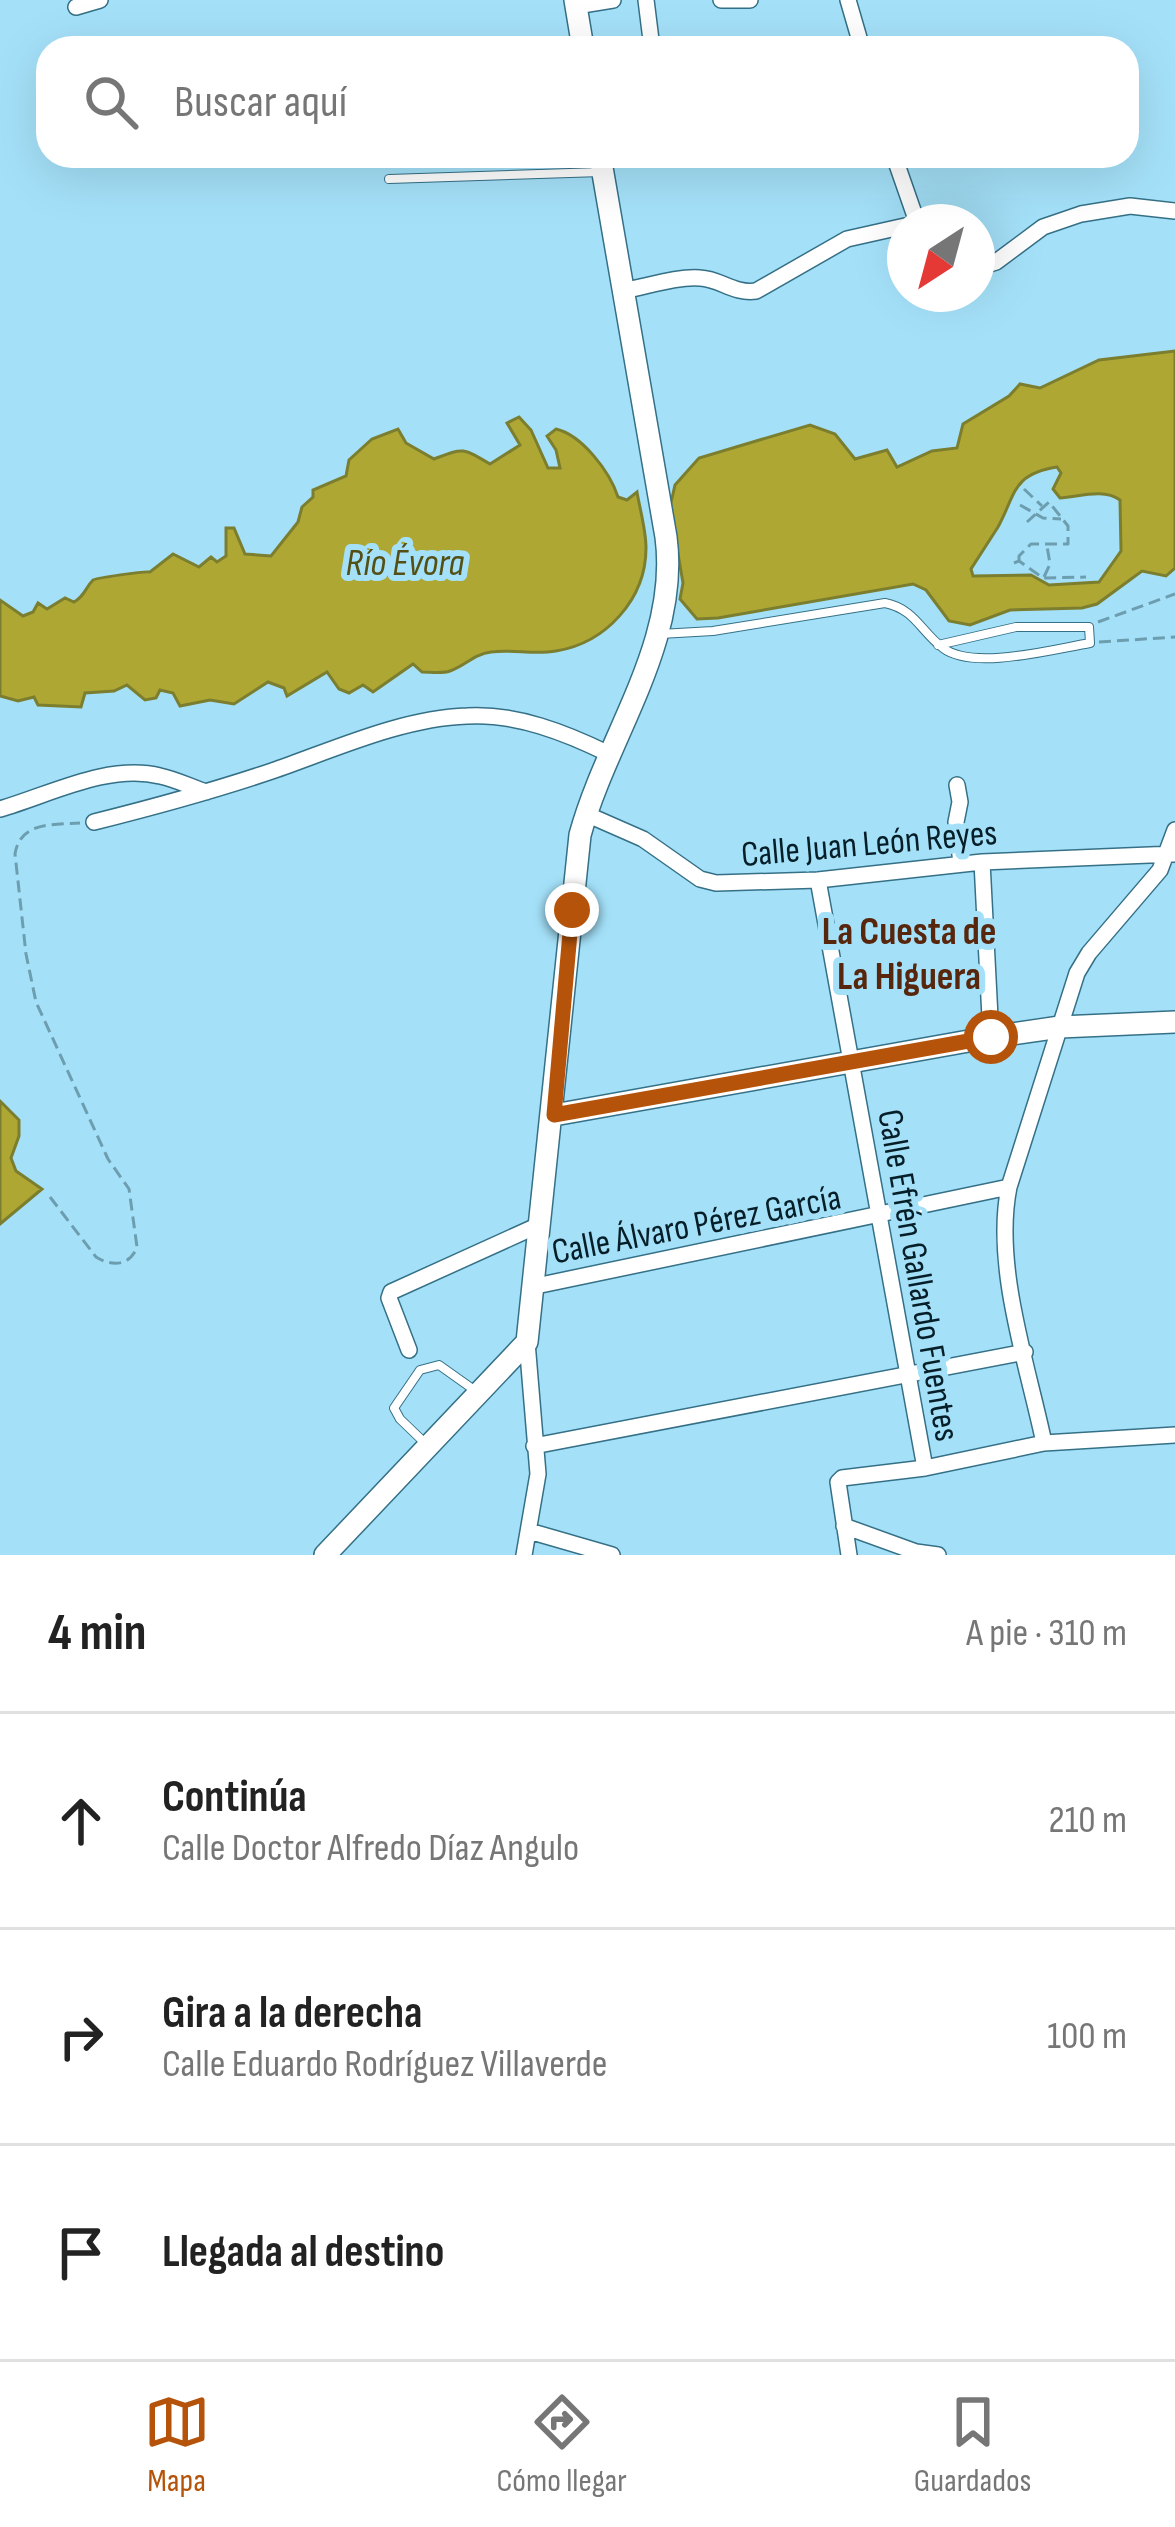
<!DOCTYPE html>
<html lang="es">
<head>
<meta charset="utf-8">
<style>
	body { margin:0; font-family:"Sofia Sans Condensed",sans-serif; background:#f2f2f2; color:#222 }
	.compass { position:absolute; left:887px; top:204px; width:108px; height:108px; border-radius:50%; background:#fff; box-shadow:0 12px 48px #0002; rotate:216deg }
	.stop { position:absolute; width:36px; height:36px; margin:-27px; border:9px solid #b45309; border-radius:50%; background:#fff }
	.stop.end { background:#b45309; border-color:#fff; box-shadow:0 3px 12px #0008 }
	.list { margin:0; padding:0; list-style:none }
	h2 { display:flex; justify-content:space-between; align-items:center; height:156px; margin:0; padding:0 48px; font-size:51px }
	h2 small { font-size:39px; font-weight:400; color:#767676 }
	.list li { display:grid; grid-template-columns:78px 1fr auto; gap:36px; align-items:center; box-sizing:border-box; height:216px; padding:0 48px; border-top:3px solid #e0e0e0 }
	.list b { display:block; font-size:45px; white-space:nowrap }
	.list p { margin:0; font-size:39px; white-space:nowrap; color:#767676 }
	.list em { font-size:39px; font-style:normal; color:#767676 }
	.icon { flex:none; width:66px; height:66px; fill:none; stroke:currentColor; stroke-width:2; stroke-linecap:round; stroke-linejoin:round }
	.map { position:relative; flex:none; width:1175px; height:1555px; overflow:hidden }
	.search { position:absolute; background:#fff; box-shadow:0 12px 48px #0002; left:36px; right:36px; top:36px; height:132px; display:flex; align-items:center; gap:30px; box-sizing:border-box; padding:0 42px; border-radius:36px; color:#767676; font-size:45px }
	.sheet { height:804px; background:#fff }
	nav { display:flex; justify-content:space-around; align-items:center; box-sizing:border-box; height:168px; border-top:3px solid #e0e0e0; background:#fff; font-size:33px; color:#767676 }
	nav a { display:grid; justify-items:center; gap:6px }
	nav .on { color:#b45309 }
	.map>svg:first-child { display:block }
	.water { fill:#aea733; stroke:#7c7e2f; stroke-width:3; fill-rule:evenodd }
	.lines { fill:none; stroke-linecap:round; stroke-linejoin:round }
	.lane-casing { stroke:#357086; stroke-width:10 }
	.street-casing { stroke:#357086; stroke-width:18 }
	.secondary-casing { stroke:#357086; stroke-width:24 }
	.path { stroke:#6d9eb0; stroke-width:3; stroke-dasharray:12 6; stroke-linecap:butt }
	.lane { stroke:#fff; stroke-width:8 }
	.street { stroke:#fff; stroke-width:15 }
	.secondary { stroke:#fff; stroke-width:21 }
	.route { stroke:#b45309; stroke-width:15 }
	.labels { text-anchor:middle; stroke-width:12; stroke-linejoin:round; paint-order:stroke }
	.street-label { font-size:36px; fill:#061e27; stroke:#a4e1f9 }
	.water-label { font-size:39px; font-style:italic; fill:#545015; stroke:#a4e1f9 }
	.neighbourhood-label { font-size:39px; font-weight:bold; fill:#57260d; stroke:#a4e1f9 }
</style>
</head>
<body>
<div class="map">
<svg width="1175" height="1555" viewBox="0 0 1175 1555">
	<rect width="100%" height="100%" fill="#a4e1f9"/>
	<path class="water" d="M1175,351V568L1166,576L1142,571L1097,604L1082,608L1010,610L970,625L949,621L926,590L913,584L718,618L697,619L680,599L683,583L670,507L675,485L699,458L810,425L835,434L855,459L887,450L897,467L932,451L957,448L963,424L1009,396L1020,384L1040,388L1099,360ZM1057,467L1061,473L1053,489L1060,498C1079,497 1103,488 1120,500L1121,551L1099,582L1049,585L1031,575L973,576L971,569C980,555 989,541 998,527C1016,494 1012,474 1057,467Z
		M519,417L531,430L548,468H560L556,450L547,436L556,429C582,435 610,472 618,497L627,500L637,492C640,510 646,530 646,548C646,599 606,643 556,651C533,655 514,649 491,652C474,654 465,666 450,671C442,674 430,672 422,672L413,664L373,692L363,685L349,693L339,689L327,672L287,696L284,688L268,682L234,704L210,700L180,706L173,693L160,690L156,698L145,700L127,685L114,691L85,693L81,707L38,705L34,697L18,701L0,696V600L23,616L33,612L38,603L47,609L65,598L74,602C85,596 85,588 93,580C96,578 144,571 150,572L173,554L199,567L211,557L217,562L226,556V528H234L245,554L271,556L298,522L302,507L313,497V490L346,476L349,460L372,439L398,429L406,443L434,459C463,448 462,447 490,464L520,445L507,423Z
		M0,1101L19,1120V1136L11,1158L16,1171L42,1189L0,1224Z"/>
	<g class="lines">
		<g class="lane-casing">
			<path id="lane" d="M389,179L601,172
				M660,634L713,631L885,603C915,609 921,632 943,648C973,671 1054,649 1090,643L1089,627H1016L938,645
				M427,1445L400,1419L394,1408L420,1370L439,1365L477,1392"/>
		</g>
		<g class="street-casing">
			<path id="street" d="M646,0L652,48
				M721,0H750
				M848,0L862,48
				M576,6L613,0
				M76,7L100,0
				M894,156L917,222
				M977,268L996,262L1043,227L1081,214L1130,206L1175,211
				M622,291C646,287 677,276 700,278C721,279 733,294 756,291L847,239L905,226
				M957,785L960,802L956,822L961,863
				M0,809C49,795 108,763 160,776C175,779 191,787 206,792
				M586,814L643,839L700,879L716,883L818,880L982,862L1174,854
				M94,822C154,807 213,791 272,771C333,750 402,718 467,716C516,713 566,733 609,754
				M982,862L991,1037
				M818,880L925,1468
				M536,1286L1009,1187
				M409,1350L389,1298L391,1292L541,1224
				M1044,1443C1028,1366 993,1266 1009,1187L1077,973L1089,953L1160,870L1175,830
				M534,1446L1025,1352
				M844,1526L916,1552L938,1555
				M529,1531L612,1555
				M524,1555L538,1474L527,1342
				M849,1555L838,1482L842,1478L925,1468L1044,1443L1175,1435"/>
		</g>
		<g class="secondary-casing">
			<path id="secondary" d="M575,0L583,48
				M554,1115L991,1037L1060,1027L1175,1022
				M325,1555L527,1342L580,835C607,736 680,643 666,537L600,156"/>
		</g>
		<path class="path" d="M1024,489L1042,506
			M1020,505L1043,518L1061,519
			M1019,561V556L1031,544H1068V526L1049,502L1027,522
			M1014,563L1019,561L1043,578L1086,577
			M1044,577L1050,564L1047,546
			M1098,622L1175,594
			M1099,642L1175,637
			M50,1197L96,1257C112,1267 130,1266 137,1247L129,1189L108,1159L36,1002L26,954L15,854C20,821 54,825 80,823"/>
		<use href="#lane" class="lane"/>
		<use href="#street" class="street"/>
		<use href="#secondary" class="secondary"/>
	</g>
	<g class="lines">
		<path class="route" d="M572,910L554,1115L991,1037"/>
	</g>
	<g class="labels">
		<g class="street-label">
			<text transform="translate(869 842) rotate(-5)" y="13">Calle Juan León Reyes</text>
			<text transform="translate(696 1223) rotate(-11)" y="13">Calle Álvaro Pérez García</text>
			<text transform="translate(920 1275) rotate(80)" y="13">Calle Efrén Gallardo Fuentes</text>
		</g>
		<g class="water-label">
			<text x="405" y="575">Río Évora</text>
		</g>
		<g class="neighbourhood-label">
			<text x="909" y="944">La Cuesta de<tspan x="909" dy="45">La Higuera</tspan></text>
		</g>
	</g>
</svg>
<svg class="compass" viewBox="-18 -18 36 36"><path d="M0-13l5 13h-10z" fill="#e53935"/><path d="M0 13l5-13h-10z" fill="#767676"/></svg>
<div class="stop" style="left:991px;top:1037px"></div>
<div class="stop end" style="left:572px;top:910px"></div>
<div class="search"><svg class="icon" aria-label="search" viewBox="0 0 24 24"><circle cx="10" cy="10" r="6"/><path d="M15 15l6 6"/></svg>Buscar aquí</div>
</div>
<section class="sheet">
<h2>4 min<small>A pie · 310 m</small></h2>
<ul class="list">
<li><svg class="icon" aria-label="ahead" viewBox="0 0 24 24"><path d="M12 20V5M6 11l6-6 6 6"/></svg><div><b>Continúa</b><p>Calle Doctor Alfredo Díaz Angulo</p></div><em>210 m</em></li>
<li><svg class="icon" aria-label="right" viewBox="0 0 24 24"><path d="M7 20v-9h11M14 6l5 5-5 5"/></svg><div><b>Gira a la derecha</b><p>Calle Eduardo Rodríguez Villaverde</p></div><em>100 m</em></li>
<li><svg class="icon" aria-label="arrive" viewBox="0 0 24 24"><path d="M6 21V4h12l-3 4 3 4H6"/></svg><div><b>Llegada al destino</b></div></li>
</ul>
</section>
<nav>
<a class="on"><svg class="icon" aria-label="map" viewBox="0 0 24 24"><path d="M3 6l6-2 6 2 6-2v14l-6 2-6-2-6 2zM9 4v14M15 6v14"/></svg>Mapa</a>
<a><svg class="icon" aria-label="directions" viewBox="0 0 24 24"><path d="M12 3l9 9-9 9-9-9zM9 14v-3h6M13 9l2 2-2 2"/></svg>Cómo llegar</a>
<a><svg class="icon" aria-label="saved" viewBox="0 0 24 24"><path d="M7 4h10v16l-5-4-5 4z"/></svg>Guardados</a>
</nav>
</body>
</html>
